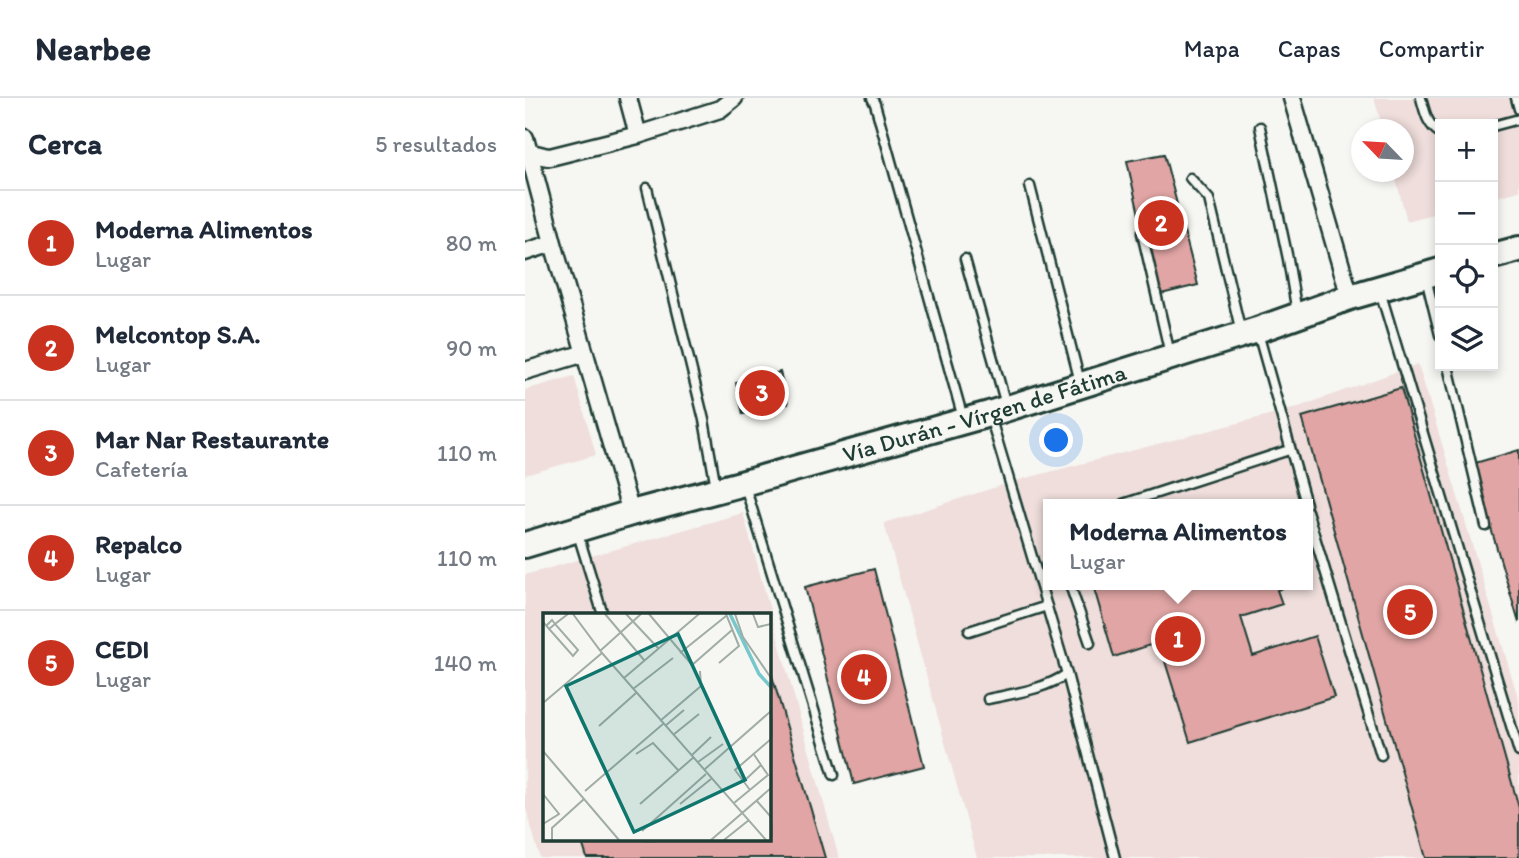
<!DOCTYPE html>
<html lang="es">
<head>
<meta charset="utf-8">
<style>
	body { margin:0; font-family:Itim,sans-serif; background:#f6f6f7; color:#1f2937 }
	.controls { position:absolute; right:21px; top:21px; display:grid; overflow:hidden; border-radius:0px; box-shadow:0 4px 10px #0003 }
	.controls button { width:63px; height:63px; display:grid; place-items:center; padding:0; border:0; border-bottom:2px solid #e0e1e3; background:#fff; color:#1f2937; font:35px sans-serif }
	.compass { position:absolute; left:826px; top:21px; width:63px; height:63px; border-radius:50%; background:#fff; box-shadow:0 4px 10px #0003; rotate:295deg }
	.you { position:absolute; left:532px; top:343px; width:24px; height:24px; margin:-18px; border:5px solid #fff; border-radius:50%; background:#1a73e8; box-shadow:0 0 0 10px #1a73e833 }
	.badge { display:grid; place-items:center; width:46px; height:46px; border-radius:50%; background:#c8321e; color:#fff; font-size:23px; font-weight:700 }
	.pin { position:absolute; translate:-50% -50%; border:4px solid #fff; box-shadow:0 2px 7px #0006 }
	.popup { position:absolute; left:518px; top:401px; width:270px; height:91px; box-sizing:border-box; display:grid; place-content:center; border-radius:0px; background:#fff; filter:drop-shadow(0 2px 5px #0005); font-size:23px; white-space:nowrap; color:#747a83 }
	.popup b { font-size:26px; color:#1f2937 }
	.popup::after { content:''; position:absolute; left:50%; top:100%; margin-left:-14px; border:14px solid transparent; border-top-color:#fff }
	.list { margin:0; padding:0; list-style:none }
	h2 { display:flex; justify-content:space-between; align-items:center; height:91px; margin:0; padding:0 28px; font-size:30px }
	h2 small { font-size:23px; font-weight:400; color:#747a83 }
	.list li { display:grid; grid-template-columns:46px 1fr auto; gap:21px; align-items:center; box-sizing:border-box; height:105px; padding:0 28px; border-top:2px solid #e0e1e3 }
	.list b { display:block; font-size:26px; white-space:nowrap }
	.list p { margin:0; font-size:23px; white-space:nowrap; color:#747a83 }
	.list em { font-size:23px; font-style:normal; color:#747a83 }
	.icon { flex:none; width:38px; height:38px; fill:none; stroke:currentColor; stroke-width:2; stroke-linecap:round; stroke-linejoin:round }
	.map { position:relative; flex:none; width:994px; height:760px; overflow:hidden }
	header { display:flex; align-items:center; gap:42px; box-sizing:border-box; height:98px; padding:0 35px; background:#fff; border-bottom:2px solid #e0e1e3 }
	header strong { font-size:33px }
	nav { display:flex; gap:38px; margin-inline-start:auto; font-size:24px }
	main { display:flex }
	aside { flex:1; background:#fff }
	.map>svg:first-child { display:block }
	.built { fill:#efdedb; fill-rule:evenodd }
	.building { fill:#e0a5a4; stroke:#1f3d34; stroke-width:2 }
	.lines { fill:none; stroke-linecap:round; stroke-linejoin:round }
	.service-casing { stroke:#1f3d34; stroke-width:13 }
	.minor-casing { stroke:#1f3d34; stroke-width:21 }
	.primary-casing { stroke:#1f3d34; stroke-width:30 }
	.service { stroke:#f6f6f2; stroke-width:8 }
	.minor { stroke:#f6f6f2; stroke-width:16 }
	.primary { stroke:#f6f6f2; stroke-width:24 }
	.labels { text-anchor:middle; stroke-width:5; stroke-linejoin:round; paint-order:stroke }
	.street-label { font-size:24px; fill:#1f3d34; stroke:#f6f6f2 }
	.inset-river { fill:none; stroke:#76c8cc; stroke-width:3.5 }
	.inset-road { fill:none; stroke:#a0aca6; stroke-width:2 }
	.view { fill:#0f766e; fill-opacity:0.15; stroke:#0f766e; stroke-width:3.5 }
	.inset-edge { fill:none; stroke:#1f3d34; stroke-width:3.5 }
</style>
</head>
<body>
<header>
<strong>Nearbee</strong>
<nav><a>Mapa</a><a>Capas</a><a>Compartir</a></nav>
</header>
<main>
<aside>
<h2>Cerca<small>5 resultados</small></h2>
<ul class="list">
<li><span class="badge">1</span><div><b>Moderna Alimentos</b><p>Lugar</p></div><em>80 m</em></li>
<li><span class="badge">2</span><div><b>Melcontop S.A.</b><p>Lugar</p></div><em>90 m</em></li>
<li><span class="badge">3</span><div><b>Mar Nar Restaurante</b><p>Cafetería</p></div><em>110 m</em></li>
<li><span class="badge">4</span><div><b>Repalco</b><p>Lugar</p></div><em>110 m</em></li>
<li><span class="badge">5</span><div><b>CEDI</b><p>Lugar</p></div><em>140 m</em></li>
</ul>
</aside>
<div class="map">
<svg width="994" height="760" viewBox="0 0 994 760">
	<rect width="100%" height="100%" fill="#f6f6f2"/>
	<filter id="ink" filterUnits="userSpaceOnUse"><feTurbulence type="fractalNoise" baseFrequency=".0143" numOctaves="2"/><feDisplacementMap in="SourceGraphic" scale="14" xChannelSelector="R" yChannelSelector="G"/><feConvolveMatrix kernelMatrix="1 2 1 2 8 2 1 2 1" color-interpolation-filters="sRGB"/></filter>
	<g filter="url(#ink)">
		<path class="built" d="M849,0H994V93L968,100V26H915V114L882,123L869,74H878V32L858,31Z
			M893,266L994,603V760H452L359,425L490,383L771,310ZM524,406H782V487H524Z
			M49,278L71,357L0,377V292Z
			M218,415L314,760H15L0,707V477ZM19,517H243V741H19Z"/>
		<path class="building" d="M639,56L673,187L632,197L602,63Z
			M255,274L263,306L218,316L211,285Z
			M876,290L994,710V760H901L777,319Z
			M994,352V525L947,366Z
			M349,471L399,668L329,686L280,489Z
			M568,487H765L752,492L757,506L716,519L728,558L790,538L809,599L665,644L634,544L589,559Z
			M243,564L300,760H62L56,741H243Z"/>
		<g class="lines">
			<g class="service-casing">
				<path id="service" d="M347,0L350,6L438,320
					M896,0C900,14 902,27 915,35
					M991,0L994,11
					M968,28L994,21
					M735,29L763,161L772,215
					M665,80L684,101L716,234
					M505,88L555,284
					M122,90L179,322L191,389
					M617,135L645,256
					M440,161L481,307
					M901,180L915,237
					M855,193L994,654
					M733,235L781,406
					M923,268L961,428
					M465,318L542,576L590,760
					M220,388L309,677
					M598,406L764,352
					M782,413L856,657
					M53,436L78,517
					M545,487L565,545
					M444,533L522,508
					M463,601C490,595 518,592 542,576"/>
			</g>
			<g class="minor-casing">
				<path id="minor" d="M103,0L113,37
					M767,0L825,199
					M0,40L28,145L106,415
					M0,55C6,53 17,59 25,59L113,37L195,11L209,0
					M0,154L28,145
					M0,273L60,255"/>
			</g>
			<g class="primary-casing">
				<g id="primary">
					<path d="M968,158L994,151"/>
					<path id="s1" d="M0,447L106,415L219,385L464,316L732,232L825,199L915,173"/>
				</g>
			</g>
			<use href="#service" class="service"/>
			<use href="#minor" class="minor"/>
			<use href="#primary" class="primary"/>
		</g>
	</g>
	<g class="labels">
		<g class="street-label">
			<text dy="8" stroke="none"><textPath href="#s1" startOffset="478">Vía Durán - Vírgen de Fátima</textPath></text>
		</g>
	</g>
	<g transform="translate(18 515)">
		<rect width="228" height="228" fill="#f6f6f2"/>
		<path class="inset-river" d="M187,1L216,61L228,74"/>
		<path class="inset-road" d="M30,1L59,40L223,227M62,1L101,47M83,1L115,35M106,1L149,52L189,17M192,1L200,24L228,65M210,1L215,14L228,11M0,9L30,43L35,37L12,11L25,1M3,13L9,7L12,11L6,16M57,38L98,1M137,40L183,3M176,50L196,33L183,1M81,65L156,1M90,76L130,45M0,90L59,40M117,108L158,73L157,58M56,113L93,80M122,113L141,97M130,122L156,101M0,138L76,227M93,141L110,130L135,157M149,142L168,124M155,149L180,131M162,156L228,98M200,169L218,152L210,140M207,177L192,157L228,126M42,178L120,111M0,181L16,201L0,211M213,187L228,204M191,190L225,162L218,152M97,191L151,144M137,191L168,166M99,218L163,161M9,227V215L41,186M168,227L228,175M181,227L206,207"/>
		<path class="view" d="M135,21L202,167L91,219L23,73Z"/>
		<rect width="228" height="228" class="inset-edge"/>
	</g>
</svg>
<div class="controls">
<button>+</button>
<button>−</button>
<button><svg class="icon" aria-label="locate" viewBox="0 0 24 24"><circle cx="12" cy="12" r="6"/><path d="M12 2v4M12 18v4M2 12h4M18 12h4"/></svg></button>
<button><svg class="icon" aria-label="layers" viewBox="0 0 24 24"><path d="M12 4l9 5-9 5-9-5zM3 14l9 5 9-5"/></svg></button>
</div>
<svg class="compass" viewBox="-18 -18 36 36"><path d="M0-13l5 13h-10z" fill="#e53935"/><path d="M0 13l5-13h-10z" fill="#747a83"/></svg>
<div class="you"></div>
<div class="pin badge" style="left:653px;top:541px">1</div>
<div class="popup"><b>Moderna Alimentos</b>Lugar</div>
<div class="pin badge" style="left:636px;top:125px">2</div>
<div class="pin badge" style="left:237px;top:295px">3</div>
<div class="pin badge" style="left:339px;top:579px">4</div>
<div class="pin badge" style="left:885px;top:514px">5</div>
</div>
</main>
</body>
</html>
